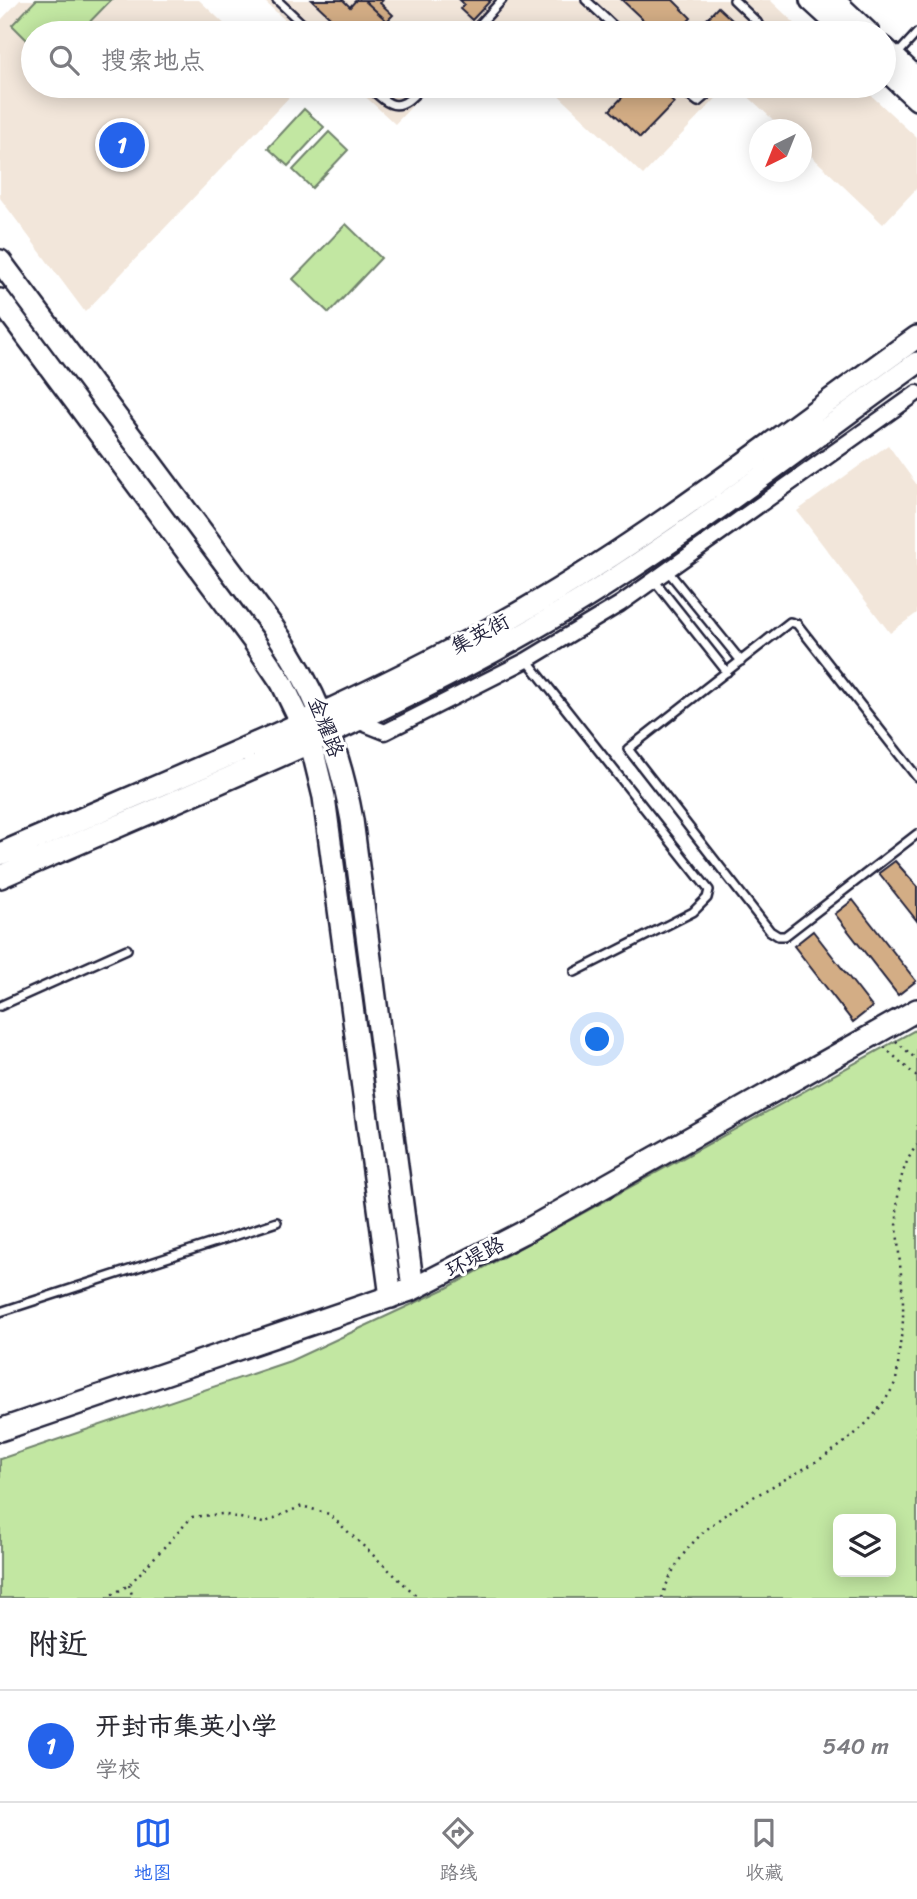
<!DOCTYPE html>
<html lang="zh">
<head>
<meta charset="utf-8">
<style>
	body { margin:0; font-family:Sriracha,"LXGW WenKai TC",sans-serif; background:#f7f7f7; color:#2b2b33 }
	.controls { position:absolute; right:21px; bottom:21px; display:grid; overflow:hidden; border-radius:10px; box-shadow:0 4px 18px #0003 }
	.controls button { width:63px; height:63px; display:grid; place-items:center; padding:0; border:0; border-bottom:2px solid #e1e1e2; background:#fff; color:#2b2b33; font:35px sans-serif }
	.compass { position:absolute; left:749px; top:119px; width:63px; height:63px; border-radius:50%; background:#fff; box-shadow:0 4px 18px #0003; rotate:223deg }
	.you { position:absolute; left:598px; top:1040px; width:24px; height:24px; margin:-18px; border:5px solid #fff; border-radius:50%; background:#1a73e8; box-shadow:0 0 0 10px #1a73e833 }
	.badge { display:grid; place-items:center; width:46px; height:46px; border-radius:50%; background:#2563eb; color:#fff; font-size:23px; font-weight:700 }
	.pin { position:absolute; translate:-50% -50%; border:4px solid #fff; box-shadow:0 2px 7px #0006 }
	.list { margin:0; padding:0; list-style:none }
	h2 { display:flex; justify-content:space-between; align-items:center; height:91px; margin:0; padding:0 28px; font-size:30px }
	h2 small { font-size:23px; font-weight:400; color:#7c7c81 }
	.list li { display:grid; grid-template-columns:46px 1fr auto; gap:21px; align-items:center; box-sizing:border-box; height:112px; padding:0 28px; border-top:2px solid #e1e1e2 }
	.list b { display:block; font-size:26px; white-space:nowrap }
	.list p { margin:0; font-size:23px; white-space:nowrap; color:#7c7c81 }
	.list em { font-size:23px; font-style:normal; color:#7c7c81 }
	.icon { flex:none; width:38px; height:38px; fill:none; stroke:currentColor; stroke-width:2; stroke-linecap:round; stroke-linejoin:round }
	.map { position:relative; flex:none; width:917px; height:1598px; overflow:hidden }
	.search { position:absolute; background:#fff; box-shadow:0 4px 18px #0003; left:21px; right:21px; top:21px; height:77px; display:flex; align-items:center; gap:18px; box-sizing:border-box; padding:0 24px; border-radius:38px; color:#7c7c81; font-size:26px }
	.sheet { height:203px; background:#fff }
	nav { display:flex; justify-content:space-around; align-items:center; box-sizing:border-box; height:98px; border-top:2px solid #e1e1e2; background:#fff; font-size:19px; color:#7c7c81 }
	nav a { display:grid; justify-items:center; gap:4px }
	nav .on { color:#2563eb }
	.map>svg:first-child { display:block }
	.built { fill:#f2e6da }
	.green { fill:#c2e7a2; stroke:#72846e; stroke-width:2; fill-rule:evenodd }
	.building { fill:#d3ad85; stroke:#22223b; stroke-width:2 }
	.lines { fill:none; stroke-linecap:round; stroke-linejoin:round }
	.lane-casing { stroke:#22223b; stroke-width:12 }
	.street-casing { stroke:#22223b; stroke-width:19 }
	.secondary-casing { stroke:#22223b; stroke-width:26 }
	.path { stroke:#22223b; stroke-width:2.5; stroke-dasharray:2 5; stroke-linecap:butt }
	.lane { stroke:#fff; stroke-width:7 }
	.street { stroke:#fff; stroke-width:14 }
	.secondary { stroke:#fff; stroke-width:21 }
	.labels { text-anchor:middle; stroke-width:6; stroke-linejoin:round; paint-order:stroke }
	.street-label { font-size:21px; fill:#22223b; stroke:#fff }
</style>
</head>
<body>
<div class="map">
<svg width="917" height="1598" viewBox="0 0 917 1598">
	<rect width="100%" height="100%" fill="#fff"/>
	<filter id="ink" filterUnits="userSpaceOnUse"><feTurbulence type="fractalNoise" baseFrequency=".0143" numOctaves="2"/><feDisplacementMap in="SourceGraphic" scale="14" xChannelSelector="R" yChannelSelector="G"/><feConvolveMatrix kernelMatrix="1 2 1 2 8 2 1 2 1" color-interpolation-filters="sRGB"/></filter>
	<g filter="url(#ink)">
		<path class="built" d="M20,0H199L234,33H33V86H290L295,91L85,312L0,198V21Z
			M263,0H770L805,33H493L486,27L480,33H299Z
			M354,86H431L395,124Z
			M549,86H728L643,175Z
			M737,86H861L917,138V188L883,224L802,147V130L783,129Z
			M888,445L917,485V613L890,633L797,511Z"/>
		<path class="green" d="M36,0H111L79,33H33V46L12,25Z
			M304,109L324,127L288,166L268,148Z
			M329,132L348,150L312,188L293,170Z
			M346,224L381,258L329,313L293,279Z
			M917,1029V1598H0V1459L290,1361L447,1288ZM838,1519H891V1572H838Z"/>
		<path class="building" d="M312,0H343L350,7L356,0H364L400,33H347Z
			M364,0H383L380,3L393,15L387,21Z
			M460,0H491L472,20L460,9L464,4Z
			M622,0H673L691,18L677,33H657Z
			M718,7L746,33H694Z
			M633,86H656L674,103L640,138L610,110Z
			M895,861L917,886V921L879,873Z
			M853,900L916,981L898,995L835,914Z
			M813,931L872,1007L853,1022L794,946Z"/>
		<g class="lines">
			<g class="lane-casing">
				<path id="lane" d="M277,0L312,33
					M586,0L621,33
					M734,0L757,22L763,33
					M472,33L502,0
					M895,57L917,33
					M368,86C393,110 399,112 423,86
					M677,86L698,102L717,86
					M667,570L741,661
					M654,580L727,672
					M527,660L709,890L707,898L693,912L575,972
					M917,777L797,624L790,622L628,749L770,931L778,936H785L917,834
					M0,1006L127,949
					M0,1312L277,1222"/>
			</g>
			<g class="street-casing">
				<path id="street" d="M355,720L385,732L527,660L620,604L917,393"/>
			</g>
			<g class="secondary-casing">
				<path id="secondary" d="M811,0L847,33
					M833,0L868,33
					M884,48L917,79
					M884,68L917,99
					M0,261L272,626C314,686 339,747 352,820L413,1289
					M0,300L253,640L282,683L299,718L314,756L324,797L391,1297
					M0,854C176,777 358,706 524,610C662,530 788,429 917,337
					M0,877C179,799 364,726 533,629C668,552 791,453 917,363
					M0,1430L413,1289L522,1233L917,1010"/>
			</g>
			<path class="path" d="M896,1041L917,1060
				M884,1047L917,1077
				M129,1585L133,1598
				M106,1598L129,1585L192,1517L222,1514L263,1523L302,1506L329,1514L419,1598
				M662,1598C695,1484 841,1488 894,1385C898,1377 898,1363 899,1354C900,1341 903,1329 903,1317C905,1263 881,1192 917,1145"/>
			<use href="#lane" class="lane"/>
			<use href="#street" class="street"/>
			<use href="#secondary" class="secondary"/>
		</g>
	</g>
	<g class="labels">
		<g class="street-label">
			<text transform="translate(480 634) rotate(-28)" y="7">集英街</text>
			<text transform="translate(326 727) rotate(69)" y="7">金耀路</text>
			<text transform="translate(475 1257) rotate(-28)" y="7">环堤路</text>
		</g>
	</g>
</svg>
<div class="controls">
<button><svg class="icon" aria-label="layers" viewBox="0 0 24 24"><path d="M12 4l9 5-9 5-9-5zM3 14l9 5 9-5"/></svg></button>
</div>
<svg class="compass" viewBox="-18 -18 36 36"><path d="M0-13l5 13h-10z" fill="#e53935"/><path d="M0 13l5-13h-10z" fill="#7c7c81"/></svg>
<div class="you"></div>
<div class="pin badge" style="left:122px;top:145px">1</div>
<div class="search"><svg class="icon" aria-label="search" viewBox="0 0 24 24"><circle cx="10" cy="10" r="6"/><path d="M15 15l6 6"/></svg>搜索地点</div>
</div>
<section class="sheet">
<h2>附近<small></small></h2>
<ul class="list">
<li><span class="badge">1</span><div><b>开封市集英小学</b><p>学校</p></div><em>540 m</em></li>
</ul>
</section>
<nav>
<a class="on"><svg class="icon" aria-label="map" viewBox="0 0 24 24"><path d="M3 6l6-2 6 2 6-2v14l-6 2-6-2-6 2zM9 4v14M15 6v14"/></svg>地图</a>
<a><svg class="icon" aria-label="directions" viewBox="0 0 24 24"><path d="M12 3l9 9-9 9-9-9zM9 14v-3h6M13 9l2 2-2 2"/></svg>路线</a>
<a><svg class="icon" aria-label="saved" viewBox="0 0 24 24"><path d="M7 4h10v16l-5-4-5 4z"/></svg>收藏</a>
</nav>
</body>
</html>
